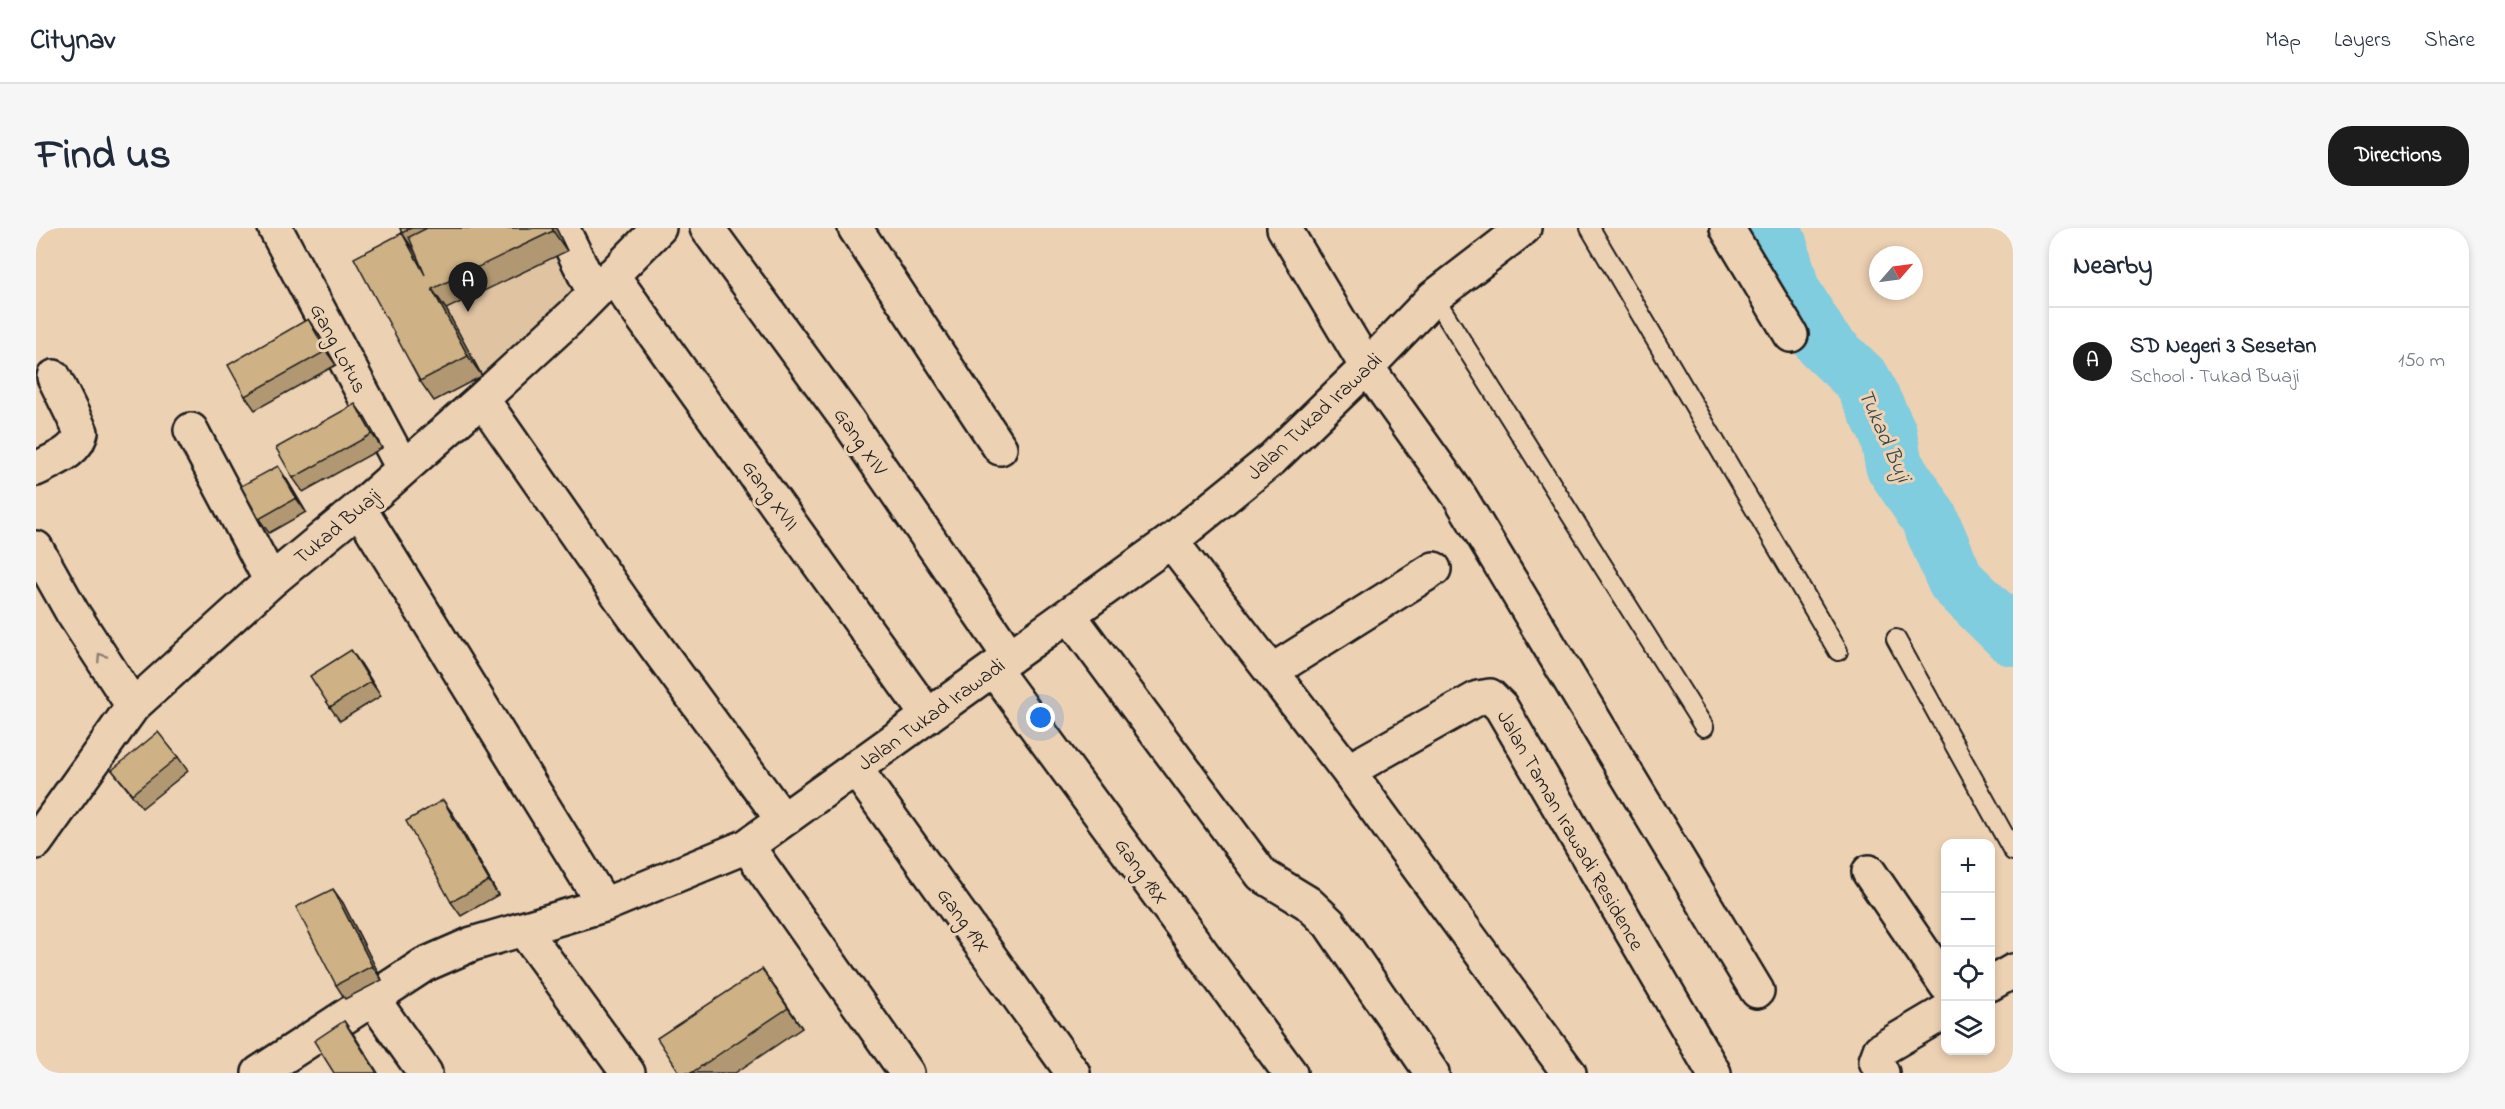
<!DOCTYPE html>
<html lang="en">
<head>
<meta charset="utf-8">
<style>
	body { margin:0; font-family:"Indie Flower",sans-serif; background:#f6f6f7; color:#1f2937 }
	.controls { position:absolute; right:18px; bottom:18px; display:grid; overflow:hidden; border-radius:12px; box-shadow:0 3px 9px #0003 }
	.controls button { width:54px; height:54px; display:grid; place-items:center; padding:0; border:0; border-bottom:2px solid #e0e1e3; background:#fff; color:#1f2937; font:30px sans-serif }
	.compass { position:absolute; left:1833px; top:18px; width:54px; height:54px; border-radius:50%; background:#fff; box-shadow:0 3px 9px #0003; rotate:62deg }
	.you { position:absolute; left:1005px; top:490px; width:21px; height:21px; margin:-15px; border:4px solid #fff; border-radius:50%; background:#1a73e8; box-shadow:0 0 0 9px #1a73e833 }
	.badge { display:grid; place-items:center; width:39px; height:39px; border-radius:50%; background:#1c1c1c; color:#fff; font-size:20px; font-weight:700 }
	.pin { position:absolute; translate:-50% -50px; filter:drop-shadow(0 2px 3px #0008) }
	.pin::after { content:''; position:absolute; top:32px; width:21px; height:18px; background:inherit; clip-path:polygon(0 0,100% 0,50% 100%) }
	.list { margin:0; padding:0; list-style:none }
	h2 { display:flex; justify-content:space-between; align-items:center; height:78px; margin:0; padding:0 24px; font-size:26px }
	h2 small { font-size:20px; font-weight:400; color:#747a83 }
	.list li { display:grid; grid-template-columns:39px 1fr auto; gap:18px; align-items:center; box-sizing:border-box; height:108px; padding:0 24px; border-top:2px solid #e0e1e3 }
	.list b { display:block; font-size:22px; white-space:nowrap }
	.list p { margin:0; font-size:20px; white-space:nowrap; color:#747a83 }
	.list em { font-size:20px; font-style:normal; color:#747a83 }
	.icon { flex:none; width:33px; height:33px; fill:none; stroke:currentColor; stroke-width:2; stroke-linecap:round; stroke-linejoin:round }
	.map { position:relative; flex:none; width:1977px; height:845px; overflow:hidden; border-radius:24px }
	header { display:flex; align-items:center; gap:36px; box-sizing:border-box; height:84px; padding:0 30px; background:#fff; border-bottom:2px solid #e0e1e3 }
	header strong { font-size:28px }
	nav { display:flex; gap:33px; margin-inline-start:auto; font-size:21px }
	.intro { display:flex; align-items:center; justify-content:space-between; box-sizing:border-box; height:144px; padding:0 36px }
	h1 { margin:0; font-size:42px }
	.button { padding:15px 27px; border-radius:24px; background:#1c1c1c; color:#fff; font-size:21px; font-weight:700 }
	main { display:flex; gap:36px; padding:0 36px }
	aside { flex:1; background:#fff; border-radius:24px; box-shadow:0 3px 9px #0003 }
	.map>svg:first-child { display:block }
	.built { fill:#e0c4a2 }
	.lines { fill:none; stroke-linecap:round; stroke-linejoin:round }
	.river { stroke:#7fcdde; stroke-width:58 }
	.lane-casing { stroke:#1c1c1c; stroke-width:22 }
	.street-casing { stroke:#1c1c1c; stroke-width:38 }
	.lane { stroke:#edd1b3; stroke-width:18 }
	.street { stroke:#edd1b3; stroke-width:33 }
	.wall { fill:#b19872; stroke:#1c1c1c; stroke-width:1.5 }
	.shaded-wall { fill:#907c5d; stroke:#1c1c1c; stroke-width:1.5 }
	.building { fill:#ceb185; stroke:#1c1c1c; stroke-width:1.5 }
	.oneway { stroke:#8f806f }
	.labels { text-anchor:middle; stroke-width:6; stroke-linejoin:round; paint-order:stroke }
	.street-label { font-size:21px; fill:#1c1c1c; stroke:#edd1b3 }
	.water-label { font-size:22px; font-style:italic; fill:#35484c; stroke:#edd1b3 }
</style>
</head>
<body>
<header>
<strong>Citynav</strong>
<nav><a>Map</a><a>Layers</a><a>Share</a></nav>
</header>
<div class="intro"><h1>Find us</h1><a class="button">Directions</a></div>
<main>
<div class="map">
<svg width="1977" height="845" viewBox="0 0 1977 845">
	<rect width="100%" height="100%" fill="#edd1b3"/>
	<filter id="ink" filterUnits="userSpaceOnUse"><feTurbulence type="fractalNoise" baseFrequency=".0167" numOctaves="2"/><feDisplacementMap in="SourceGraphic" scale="12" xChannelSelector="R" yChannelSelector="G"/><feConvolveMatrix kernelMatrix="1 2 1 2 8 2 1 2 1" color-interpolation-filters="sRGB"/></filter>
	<g filter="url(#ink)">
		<path class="built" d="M520,0L545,53L446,148L398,173L332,50Z"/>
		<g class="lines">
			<path class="river" d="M1733,0L1742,15L1755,62L1787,115L1826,152L1852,205L1858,237L1893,290L1920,353L1977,409"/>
			<g class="lane-casing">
				<path id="lane" d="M1554,0L1802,423
					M1398,69L1668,499
					M1860,411L1977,623"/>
			</g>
			<g class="street-casing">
				<path id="street" d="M239,0L367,240
					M526,0L558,65
					M671,0L812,193L974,429
					M819,0L964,220
					M1248,0L1331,139L1424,269L1721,763
					M1691,0L1755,107
					M576,47L892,488
					M446,171L588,375L747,592
					M155,202L235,353
					M0,241C17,232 41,225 45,204L18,149
					M323,280L568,677
					M1135,313L1312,543L1533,845
					M0,320L36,384L97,478
					M1033,387L1226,647L1272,675L1293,695L1396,845
					M958,442L1254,845
					M1236,443L1398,341
					M819,540L1037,845
					M1312,543L1442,470L1454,468L1465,479L1678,845
					M0,614L97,478L235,353L323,280L446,171L535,89L623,0
					M711,618L871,845
					M1833,644L1910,757
					M487,701L592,845
					M1954,756L1977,743
					M336,770L389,845
					M223,845L388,737L436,716L568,677L711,618L1135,313L1235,232L1331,139L1398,69L1488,0
					M1846,845L1840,833L1844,822L1910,783"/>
			</g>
			<use href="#lane" class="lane"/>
			<use href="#street" class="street"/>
		</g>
		<path class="wall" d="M364,0H520L531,23L410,81L446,148L398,173L384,153L366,5Z
			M282,105L300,137L219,182L209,168Z
			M329,190L346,220L267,264L257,250Z
			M251,252L270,284L233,305L223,291Z
			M325,436L345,468L304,493L294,479Z
			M142,529L152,543L106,580L76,542Z
			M417,586L462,667L425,688L415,674Z
			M307,675L346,752L309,771L300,757Z
			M740,761L766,800L699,845H644Z"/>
		<path class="shaded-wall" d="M516,0H520L531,23L517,3Z
			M366,5L380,25L389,47Z
			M396,61L410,81L446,148L432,128Z
			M272,91L282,105L300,137L290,123Z
			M319,176L329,190L346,220L336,206Z
			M242,238L251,252L270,284L260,270Z
			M315,422L325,436L345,468L335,454Z
			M407,572L417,586L462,667L453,653Z
			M297,661L307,675L346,752L336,738Z
			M726,741L740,761L766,800L752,780Z
			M308,793L318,807L342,845H341Z"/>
		<path class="building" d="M364,0H375L366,5Z
			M391,0H516L517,3L396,61L432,128L384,153L318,30L366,5L389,47L373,9Z
			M272,91L290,123L209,168L192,137Z
			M319,176L336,206L257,250L240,220Z
			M242,238L260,270L223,291L205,258Z
			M315,422L335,454L294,479L274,448Z
			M122,504L142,529L96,566L76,542Z
			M407,572L453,653L415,674L370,593Z
			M297,661L336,738L300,757L260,679Z
			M726,741L752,780L655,845H644L621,810Z
			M308,793L341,845H298L278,813Z"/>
		<defs><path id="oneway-chevron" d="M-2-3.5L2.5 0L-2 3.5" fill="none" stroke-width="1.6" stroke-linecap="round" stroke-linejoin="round" transform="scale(1.5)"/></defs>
		<use class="oneway" href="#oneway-chevron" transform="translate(65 429) rotate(-123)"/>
	</g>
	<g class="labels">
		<g class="street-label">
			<text transform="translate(303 120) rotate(62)" y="7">Gang Lotus</text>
			<text transform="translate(1278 188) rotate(-43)" y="7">Jalan Tukad Irawadi</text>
			<text transform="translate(825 213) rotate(55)" y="7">Gang XIV</text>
			<text transform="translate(735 267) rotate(54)" y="7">Gang XVII</text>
			<text transform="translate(301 298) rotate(-40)" y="7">Tukad Buaji</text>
			<text transform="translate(895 486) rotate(-36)" y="7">Jalan Tukad Irawadi</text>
			<text transform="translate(1535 602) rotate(60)" y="7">Jalan Taman Irawadi Residence</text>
			<text transform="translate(1106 643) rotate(54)" y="7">Gang 18X</text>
			<text transform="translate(928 692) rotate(54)" y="7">Gang 19X</text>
		</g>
		<g class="water-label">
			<text transform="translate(1850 207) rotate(66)" y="8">Tukad Buji</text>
		</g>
	</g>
</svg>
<div class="controls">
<button>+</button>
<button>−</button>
<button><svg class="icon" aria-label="locate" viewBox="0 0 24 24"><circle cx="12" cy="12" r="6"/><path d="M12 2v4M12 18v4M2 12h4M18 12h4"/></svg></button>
<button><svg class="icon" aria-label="layers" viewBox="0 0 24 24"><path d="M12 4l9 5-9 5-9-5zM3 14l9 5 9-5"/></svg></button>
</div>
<svg class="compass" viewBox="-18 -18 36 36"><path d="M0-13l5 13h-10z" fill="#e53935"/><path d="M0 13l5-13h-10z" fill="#747a83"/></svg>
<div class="you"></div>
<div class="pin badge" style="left:432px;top:84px">A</div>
</div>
<aside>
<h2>Nearby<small></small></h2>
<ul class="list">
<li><span class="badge">A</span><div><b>SD Negeri 3 Sesetan</b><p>School · Tukad Buaji</p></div><em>150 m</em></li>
</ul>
</aside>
</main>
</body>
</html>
